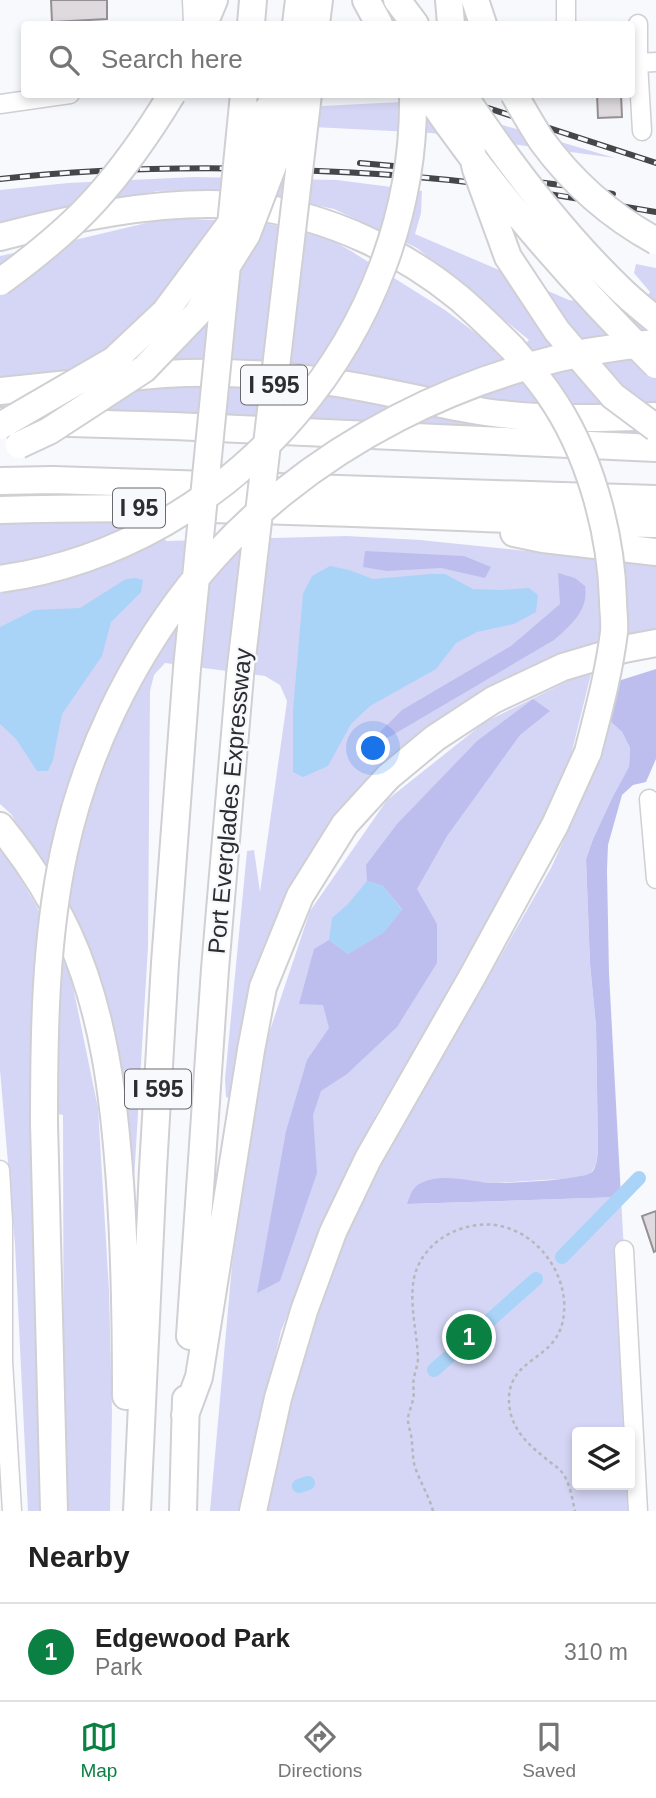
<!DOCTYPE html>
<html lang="en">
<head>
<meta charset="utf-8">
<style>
	body { margin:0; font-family:Helvetica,sans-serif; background:#f2f2f2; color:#222 }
	.controls { position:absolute; right:21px; bottom:21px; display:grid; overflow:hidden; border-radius:7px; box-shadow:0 4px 10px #0003 }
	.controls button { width:63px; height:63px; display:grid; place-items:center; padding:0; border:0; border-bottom:2px solid #e0e0e0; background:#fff; color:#222; font:35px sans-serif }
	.you { position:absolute; left:374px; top:749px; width:24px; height:24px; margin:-18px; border:5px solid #fff; border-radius:50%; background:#1a73e8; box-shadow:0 0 0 10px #1a73e833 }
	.badge { display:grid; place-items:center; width:46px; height:46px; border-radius:50%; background:#0b8043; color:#fff; font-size:23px; font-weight:700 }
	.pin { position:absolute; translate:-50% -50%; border:4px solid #fff; box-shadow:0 2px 7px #0006 }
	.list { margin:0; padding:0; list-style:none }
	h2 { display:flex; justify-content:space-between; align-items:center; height:91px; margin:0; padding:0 28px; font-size:30px }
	h2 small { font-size:23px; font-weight:400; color:#767676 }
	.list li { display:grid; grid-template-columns:46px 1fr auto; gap:21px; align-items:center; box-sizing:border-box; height:98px; padding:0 28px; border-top:2px solid #e0e0e0 }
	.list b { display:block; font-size:26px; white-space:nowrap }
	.list p { margin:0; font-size:23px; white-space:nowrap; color:#767676 }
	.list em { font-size:23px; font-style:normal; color:#767676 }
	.icon { flex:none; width:38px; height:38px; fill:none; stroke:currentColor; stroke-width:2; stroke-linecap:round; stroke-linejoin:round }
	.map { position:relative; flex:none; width:656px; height:1511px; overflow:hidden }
	.search { position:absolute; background:#fff; box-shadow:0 4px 10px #0003; left:21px; right:21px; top:21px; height:77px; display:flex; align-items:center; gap:18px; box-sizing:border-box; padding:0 24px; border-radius:7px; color:#767676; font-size:26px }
	.sheet { height:189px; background:#fff }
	nav { display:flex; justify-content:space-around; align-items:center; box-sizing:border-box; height:98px; border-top:2px solid #e0e0e0; background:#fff; font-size:19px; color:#767676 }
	nav a { display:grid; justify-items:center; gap:4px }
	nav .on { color:#0b8043 }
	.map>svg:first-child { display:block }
	.green { fill:#d5d6f5; fill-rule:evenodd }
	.forest { fill:#bebeee }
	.water { fill:#a9d4f7 }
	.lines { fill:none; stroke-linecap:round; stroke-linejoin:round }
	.canal { stroke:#a9d4f7; stroke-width:14 }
	.building { fill:#dfdadd; stroke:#959093; stroke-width:2 }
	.minor-casing { stroke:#cfcfd4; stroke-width:21 }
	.highway-casing { stroke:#cfcfd4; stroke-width:30 }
	.path { stroke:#b6b7ba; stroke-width:2.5; stroke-dasharray:3.5 3.5; stroke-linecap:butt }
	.minor { stroke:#fff; stroke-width:18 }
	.highway { stroke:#fff; stroke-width:26 }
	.rail-casing { stroke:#454648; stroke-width:6 }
	.rail { stroke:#f8f9fd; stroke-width:3.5; stroke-dasharray:10; stroke-linecap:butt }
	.highway-bridge-casing { stroke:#cfcfd4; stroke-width:30; stroke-linecap:butt }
	.highway-bridge { stroke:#fff; stroke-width:26 }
	.labels { text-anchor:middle; stroke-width:5; stroke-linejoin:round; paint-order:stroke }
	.shield { fill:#f8f9fd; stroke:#6a6a6d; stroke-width:2 }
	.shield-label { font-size:23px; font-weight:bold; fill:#2d2d2f }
	.street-label { font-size:24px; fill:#2d2d2f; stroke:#f8f9fd }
</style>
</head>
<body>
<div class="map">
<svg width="656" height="1511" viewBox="0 0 656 1511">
	<rect width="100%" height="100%" fill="#f8f9fd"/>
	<path class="green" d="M421,101L615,158L431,133L253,124L282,108Z
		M194,177L337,180L422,191L421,213L415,234L569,300L639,309L650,292L634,273L636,264L656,268V435L550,430L0,411V256L79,239L167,218L261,222L328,238L351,251L445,310L486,341L506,361L529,340L417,248L334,209L263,194L202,190L158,191L0,224V190L68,183Z
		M0,519L132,520L167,541L347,536L420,540L656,564V631L567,654L489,686L384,767L322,838L280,907L241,1043L229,1098L226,1097L225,1079L247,851L254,850L260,892L287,701L280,685L265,676L165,663L154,675L150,691L148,947L134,1180L130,1181L43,868L11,814L0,804Z
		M591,674L570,759L505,900L375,1116V1126L320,1234L281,1331L245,1483L241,1511H210L232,1265L262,1054L310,911L387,800L485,722L570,680Z
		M609,720L622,732L630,748L629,768L612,798L593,839L586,859L590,964L596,1026L598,1151L596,1165L591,1173L577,1178L496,1183L477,1182L408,1204L621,1197L638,1511H266L294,1380L323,1295L350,1227L385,1158L551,868L583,798L598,758ZM577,1432H630V1485H577Z
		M0,849L9,860L35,903L71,977L98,1108L109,1290L112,1413L110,1511H64L63,1115L32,1109L34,1139L36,1349L40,1511H28L15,1245L0,1070Z"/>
	<path class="forest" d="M365,551L464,556L491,567L485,578L441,568L387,571L363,567Z
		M558,573L575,578L585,586C589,610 571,625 554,640L391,736L368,744L402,710L511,646L560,604Z
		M656,669V759L646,782L633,785L622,795L608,845L607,870L609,973L621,1197L407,1204C410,1196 412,1187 421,1183C445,1172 471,1183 496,1183C511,1183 583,1180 592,1172C597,1167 597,1158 598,1151L596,1026L590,964L586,859L593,839L612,798L629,767L630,748L622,732L609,720L618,681Z
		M533,699L550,711L520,735L447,836L417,889L437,924V963L397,1027L347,1074L321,1091L313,1115L317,1173L280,1281L257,1293L286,1131L307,1060L329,1028L323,1005L299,1004L314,949L329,940L348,954L384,932L402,909L383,886L367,881L366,865L397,824L477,741Z"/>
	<path class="water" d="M330,566L349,570L373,579L431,574H445L473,589L501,590L529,588L538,595L536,612L514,624L477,632L456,643L436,669L370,706L351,724L328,766L303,777L293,772V710L303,594L312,576Z
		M136,578L143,580L141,592L111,622L102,656L62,714L53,760L48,771H37L16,739L0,724V627L34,610L80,608L126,579Z
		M367,881L383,886L402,910L384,932L348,954L329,940L332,918L348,904Z"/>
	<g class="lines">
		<path class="canal" d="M562,1257L639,1178
			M434,1370L536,1279
			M299,1486L308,1483"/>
	</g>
	<path class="building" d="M51,0H107V19L52,22Z
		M597,94H621L622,117L598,118Z
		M656,1211V1251L654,1252L642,1216Z"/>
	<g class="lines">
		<g class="minor-casing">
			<path id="minor" d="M192,0L193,24
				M566,0V24
				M638,24V63L642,131
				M638,63L656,62
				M0,104L70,94
				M649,799L656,879
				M0,1170L3,1222V1361L12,1511
				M624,1250L638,1511"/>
		</g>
		<g class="highway-casing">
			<path id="highway" d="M366,0L379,24
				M397,0L415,24
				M449,0L451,24
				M475,0L483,24
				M204,24L214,0
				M251,24L253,0
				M296,24L299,0
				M316,24L319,0
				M0,237C78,216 176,196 257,207C329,217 402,251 458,297C477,313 495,331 512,348
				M123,378C191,369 261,372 329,382C381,389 433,404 485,412C541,420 598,419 654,416
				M0,391L78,383
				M0,421L174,426L656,448
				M0,481L53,480L656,499
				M0,510C219,503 438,518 656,524
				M514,533L543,539L656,552
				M0,826C27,859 50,895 68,933C104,1011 114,1098 120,1183C125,1254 126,1324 126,1396
				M44,1123L54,1511
				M190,1336L215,969L240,675
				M185,1415L199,1377L251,1050L263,987L300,896L345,824L388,777L435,738L493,700L563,667L624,649L656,643
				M137,1511L153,1169L165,963L187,668
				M183,1511L186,1399
				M253,1511L278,1398L304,1311L333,1232L368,1159L472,977L555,825L588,752"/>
		</g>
		<path class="path" d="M433,1511C429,1496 420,1482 415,1467C412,1457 413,1446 411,1435C410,1430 408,1425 408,1420C408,1413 412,1406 413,1399C415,1392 412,1385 414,1378C415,1371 418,1365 418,1358C417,1332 409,1304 414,1278C422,1242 460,1221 495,1225C524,1229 547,1250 558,1276C563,1288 565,1300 564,1312C561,1361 511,1355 509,1397C508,1427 527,1444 549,1461C553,1465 558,1467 561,1471C570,1482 572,1498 575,1511"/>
		<use href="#minor" class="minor"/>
		<use href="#highway" class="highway"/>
		<g class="rail-casing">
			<path id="rail" d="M445,94L656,163
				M360,163L416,168
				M0,179C88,169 177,167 265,169C333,171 400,174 467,182C530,190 593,201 656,212
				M537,182L569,186L613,194"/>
		</g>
		<use href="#rail" class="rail"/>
		<g class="highway-bridge-casing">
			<path id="highway-bridge" d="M427,94C494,193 572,281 656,365
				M458,94L476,169L508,257L557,331L613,396L656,428
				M514,94C523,110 532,126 542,141C572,182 612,217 656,241
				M466,99C511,166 561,232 619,288C631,300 644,310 656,320
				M244,187L262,137L267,110
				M0,282C33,258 67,231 95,200C124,168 149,132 172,94
				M512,348C525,363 538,378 549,394C589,451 611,531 613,600C613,611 615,622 614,632C609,673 598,713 588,752
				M0,426L114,360L165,312L231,223
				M19,445L49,431L144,369L197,314L247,234L274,163L280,139L286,94
				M0,579C235,546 417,331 413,94
				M187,668L244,94
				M240,675L308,94
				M44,1123C44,1032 45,941 64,852C85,755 129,664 189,587C297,448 483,356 656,343"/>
		</g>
		<use href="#highway-bridge" class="highway-bridge"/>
	</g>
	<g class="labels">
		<g class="shield">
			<rect x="241" y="365.5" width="66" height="39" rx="5"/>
			<rect x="113" y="488.5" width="52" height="39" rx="5"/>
			<rect x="125" y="1069.5" width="66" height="39" rx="5"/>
		</g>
		<g class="shield-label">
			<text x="274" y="393">I 595</text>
			<text x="139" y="516">I 95</text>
			<text x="158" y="1097">I 595</text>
		</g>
		<g class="street-label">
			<text transform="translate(230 801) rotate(-85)" y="8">Port Everglades Expressway</text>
		</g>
	</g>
</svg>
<div class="controls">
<button><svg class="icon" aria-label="layers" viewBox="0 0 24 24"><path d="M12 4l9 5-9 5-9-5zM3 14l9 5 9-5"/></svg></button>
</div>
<div class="you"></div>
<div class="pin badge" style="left:469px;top:1337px">1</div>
<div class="search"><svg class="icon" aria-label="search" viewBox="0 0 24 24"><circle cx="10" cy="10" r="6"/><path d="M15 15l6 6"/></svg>Search here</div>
</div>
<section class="sheet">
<h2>Nearby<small></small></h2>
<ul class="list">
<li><span class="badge">1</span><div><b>Edgewood Park</b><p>Park</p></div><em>310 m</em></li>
</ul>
</section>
<nav>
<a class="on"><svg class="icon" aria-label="map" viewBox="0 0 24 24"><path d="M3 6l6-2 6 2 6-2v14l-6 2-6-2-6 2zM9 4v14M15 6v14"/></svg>Map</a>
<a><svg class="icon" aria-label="directions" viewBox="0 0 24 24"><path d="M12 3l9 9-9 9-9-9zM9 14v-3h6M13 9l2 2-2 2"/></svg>Directions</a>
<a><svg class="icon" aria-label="saved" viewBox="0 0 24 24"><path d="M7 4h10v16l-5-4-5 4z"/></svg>Saved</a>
</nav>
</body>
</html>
